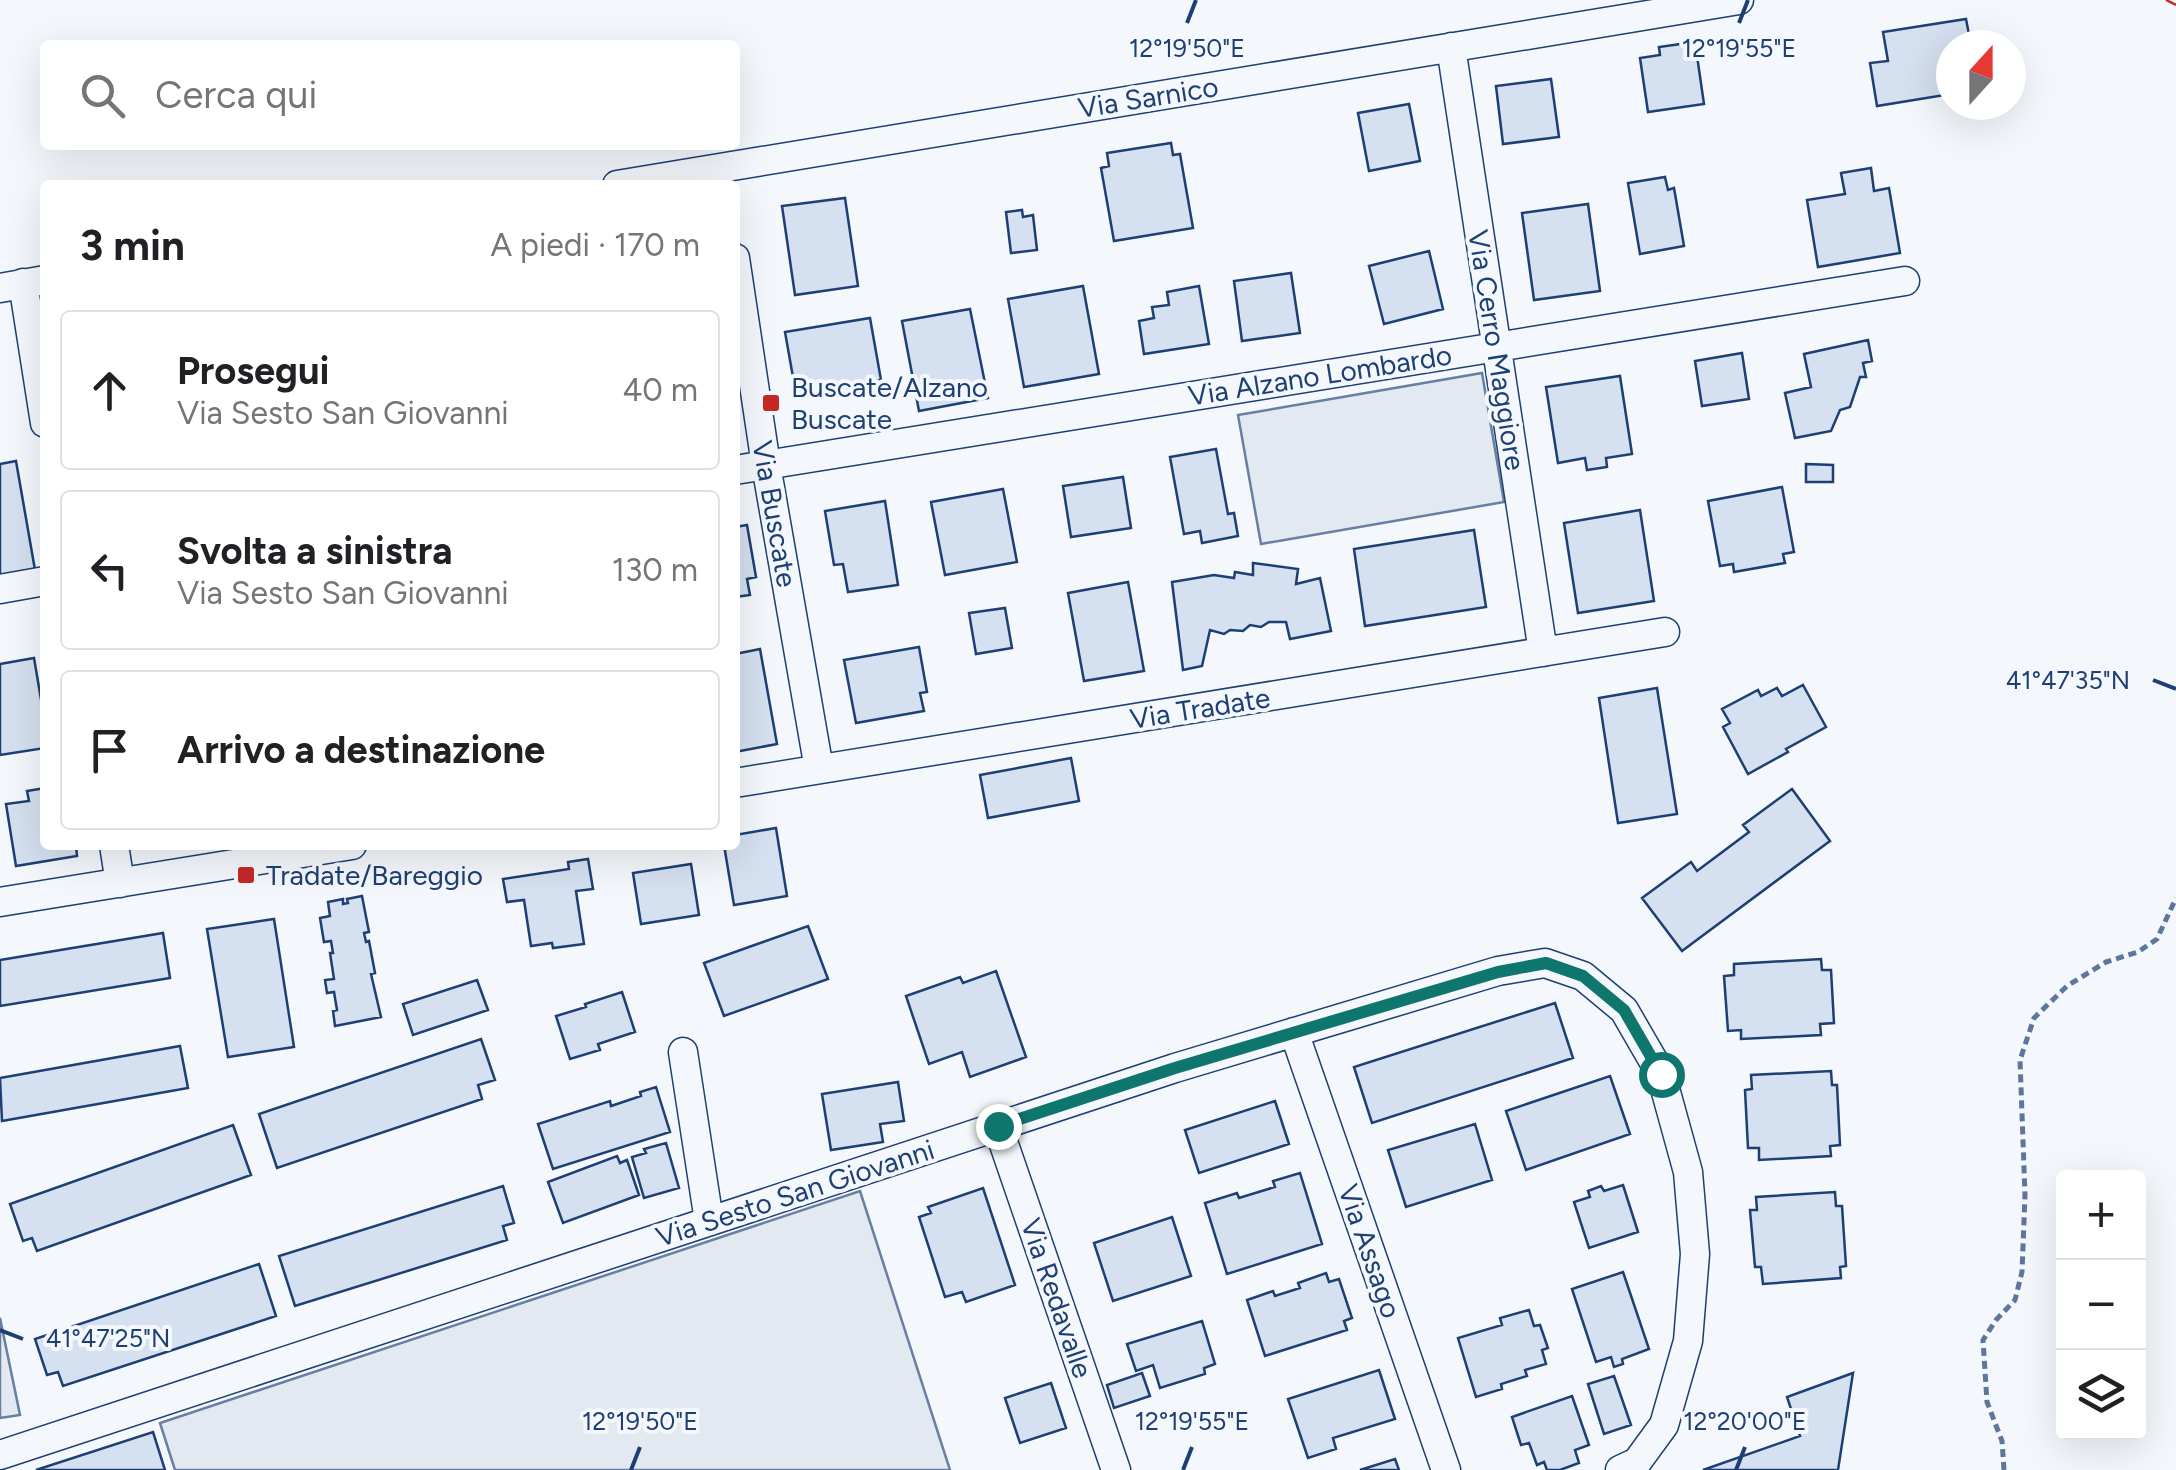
<!DOCTYPE html>
<html lang="it">
<head>
<meta charset="utf-8">
<style>
	body { margin:0; font-family:Figtree,sans-serif; background:#f6f6f6; color:#202124 }
	.controls { position:absolute; right:30px; bottom:30px; display:grid; overflow:hidden; border-radius:10px; box-shadow:0 10px 40px #0002 }
	.controls button { width:90px; height:90px; display:grid; place-items:center; padding:0; border:0; border-bottom:2px solid #e0e0e0; background:#fff; color:#202124; font:50px sans-serif }
	.compass { position:absolute; left:1936px; top:30px; width:90px; height:90px; border-radius:50%; background:#fff; box-shadow:0 10px 40px #0002; rotate:21deg }
	.stop { position:absolute; width:30px; height:30px; margin:-22px; border:8px solid #0f766e; border-radius:50%; background:#fff }
	.stop.end { background:#0f766e; border-color:#fff; box-shadow:0 2px 10px #0008 }
	.list { margin:0; padding:0; list-style:none }
	h2 { display:flex; justify-content:space-between; align-items:center; height:130px; margin:0; padding:0 40px; font-size:42px }
	h2 small { font-size:32px; font-weight:400; color:#757577 }
	.list li { display:grid; grid-template-columns:65px 1fr auto; gap:30px; align-items:center; box-sizing:border-box; height:160px; margin:0 20px 20px; padding:0 20px; border:2px solid #e0e0e0; border-radius:10px }
	.list b { display:block; font-size:38px; white-space:nowrap }
	.list p { margin:0; font-size:32px; white-space:nowrap; color:#757577 }
	.list em { font-size:32px; font-style:normal; color:#757577 }
	.icon { flex:none; width:55px; height:55px; fill:none; stroke:currentColor; stroke-width:2; stroke-linecap:round; stroke-linejoin:round }
	.map { position:relative; flex:none; width:2176px; height:1470px; overflow:hidden }
	.search { position:absolute; background:#fff; box-shadow:0 10px 40px #0002; left:40px; top:40px; width:700px; height:110px; display:flex; align-items:center; gap:25px; box-sizing:border-box; padding:0 35px; border-radius:10px; color:#757577; font-size:38px }
	.panel { position:absolute; background:#fff; box-shadow:0 10px 40px #0002; left:40px; top:180px; width:700px; height:670px; border-radius:10px }
	.map>svg:first-child { display:block }
	.green { fill:#e3e9f0; stroke:#687fa3; stroke-width:2.5 }
	.building { fill:#d5e0f0; stroke:#1d3f73; stroke-width:2.5 }
	.lines { fill:none; stroke-linecap:round; stroke-linejoin:round }
	.street-casing { stroke:#1d3f73; stroke-width:31 }
	.path { stroke:#5e769c; stroke-width:5; stroke-dasharray:8 5; stroke-linecap:butt }
	.street { stroke:#f4f7fb; stroke-width:28 }
	.power { stroke:#c62828; stroke-width:2.5; stroke-dasharray:35 8 5 8; stroke-linecap:butt }
	.route { stroke:#0f766e; stroke-width:12 }
	.ticks { fill:none; stroke:#1d3f73; stroke-width:4 }
	.poi-dot { fill:#c62828; stroke:#f4f7fb; stroke-width:4 }
	.labels { text-anchor:middle; stroke-width:8; stroke-linejoin:round; paint-order:stroke }
	.street-label { font-size:28px; fill:#1d3f73; stroke:#f4f7fb }
	.poi-label { font-size:28px; fill:#1d3f73; stroke:#f4f7fb; text-anchor:start }
	.ticks-label { font-size:25px; text-anchor:middle; fill:#1d3f73; stroke:#f4f7fb; stroke-width:8; stroke-linejoin:round; paint-order:stroke }
</style>
</head>
<body>
<div class="map">
<svg width="2176" height="1470" viewBox="0 0 2176 1470">
	<rect width="100%" height="100%" fill="#f4f7fb"/>
	<path class="green" d="M1482,373L1504,502L1261,544L1238,415Z
		M860,1191L950,1470H175L160,1423Z
		M0,1318L20,1415L0,1418Z"/>
	<path class="building" d="M1966,19L1971,45H1951V94L1877,106L1870,63L1888,61L1883,32Z
		M1695,42L1704,104L1648,112L1640,58L1660,55L1659,47Z
		M1551,79L1559,137L1503,144L1496,86Z
		M1409,104L1420,161L1369,171L1358,113Z
		M1171,143L1173,155L1180,154L1193,228L1114,241L1101,168L1109,166L1107,153Z
		M1871,168L1874,191L1889,188L1900,253L1818,267L1807,200L1845,194L1841,173Z
		M1665,177L1668,190L1674,188L1684,246L1640,254L1628,183Z
		M845,198L858,286L795,295L782,206Z
		M1588,204L1600,291L1534,300L1522,213Z
		M1022,210L1023,217L1033,215L1037,250L1011,253L1006,212Z
		M1429,251L1443,309L1384,324L1369,266Z
		M1291,273L1300,333L1242,341L1234,281Z
		M1083,286L1099,374L1024,387L1008,299Z
		M1199,286L1209,344L1144,354L1139,321L1154,318L1152,307L1169,305L1167,292Z
		M970,309L988,398L919,411L902,321Z
		M870,318L881,380L796,394L785,332Z
		M1868,340L1872,361L1863,363L1866,377H1860L1850,407L1840,410L1831,431L1795,438L1785,393L1811,387L1804,354Z
		M1742,353L1749,399L1702,406L1695,361Z
		M1620,376L1632,454L1606,458L1607,467L1587,470L1585,458L1558,463L1546,387Z
		M1216,449L1228,514L1234,513L1238,536L1202,543L1200,531L1184,534L1170,457Z
		M16,461L35,570L0,576V464Z
		M1806,464L1833,465V482H1806Z
		M1123,477L1131,528L1071,537L1063,486Z
		M1782,487L1794,552L1783,554L1785,563L1734,572L1733,564L1720,566L1708,501Z
		M1003,489L1017,562L945,575L931,502Z
		M885,501L898,585L848,592L843,564L834,565L825,511Z
		M1640,510L1654,601L1578,613L1564,523Z
		M747,525L756,577L747,579L750,595L735,597V527Z
		M1474,530L1486,607L1365,626L1354,549Z
		M1253,563L1298,569L1296,584L1320,578L1331,631L1290,639L1286,622H1269L1261,627L1250,625L1243,631L1230,630L1224,634L1210,630L1202,666L1183,670L1172,582L1214,575L1234,578L1235,572L1253,575Z
		M1128,582L1144,671L1084,681L1068,593Z
		M1005,608L1012,648L976,654L969,613Z
		M919,647L927,692L920,693L924,711L856,723L844,660Z
		M760,649L777,744L735,752V654Z
		M34,658L45,723V748L0,755V664Z
		M1803,685L1826,727L1786,749L1788,752L1748,774L1723,727L1730,723L1722,709L1758,690L1761,696L1777,688L1782,696Z
		M1657,688L1677,814L1618,823L1599,698Z
		M1071,758L1079,801L988,818L980,775Z
		M45,788V845H76L77,856L16,866L6,804L29,801L27,791Z
		M1792,789L1830,841L1682,951L1642,898L1691,862L1697,871L1749,832L1743,825Z
		M776,828L787,896L734,905L724,845H735V835Z
		M588,859L593,889L576,891L584,944L553,948L552,943L531,946L524,900L507,902L503,879L569,869L568,862Z
		M691,864L699,915L641,924L633,873Z
		M362,896L369,932L364,933L366,942L369,941L375,973L371,974L381,1017L335,1026L333,1011L337,1010L334,992L327,993L325,980L334,979L330,953H333L331,941L324,942L320,918L330,916L328,902L343,899V904L348,903L347,899Z
		M274,919L294,1047L228,1057L207,929Z
		M808,926L828,979L724,1016L704,963Z
		M163,933L170,978L0,1006V960Z
		M1821,959L1822,970H1831L1834,1023L1820,1024L1821,1035L1741,1039V1030L1728,1031L1724,976L1734,975V964Z
		M996,971L1026,1057L970,1077L962,1052L929,1064L906,996L960,977L963,983Z
		M477,980L488,1010L413,1035L403,1004Z
		M622,992L635,1032L598,1044L600,1050L570,1059L556,1016L586,1007L585,1004Z
		M1555,1003L1573,1058L1372,1123L1354,1067Z
		M481,1039L495,1080L478,1085L482,1099L277,1168L259,1114Z
		M180,1046L188,1088L2,1121L0,1078Z
		M1831,1071L1832,1085H1837L1840,1145L1830,1146L1831,1156L1759,1160V1148H1748L1745,1090L1752,1089L1751,1075Z
		M1610,1076L1630,1134L1526,1170L1506,1111Z
		M898,1082L904,1121L880,1124L883,1142L831,1150L822,1094Z
		M656,1087L670,1132L553,1169L538,1124L610,1101L611,1106L641,1096L640,1092Z
		M1275,1101L1289,1144L1199,1173L1185,1130Z
		M1475,1124L1492,1180L1406,1207L1388,1150Z
		M233,1125L251,1175L37,1251L32,1238L23,1241L10,1204Z
		M666,1143L679,1188L644,1198L632,1157L646,1153L644,1149Z
		M617,1156L620,1163L627,1160L639,1195L563,1223L548,1182Z
		M1300,1173L1322,1244L1227,1274L1205,1203L1237,1193L1239,1198L1275,1187L1273,1181Z
		M1623,1185L1638,1232L1589,1248L1574,1202L1590,1197L1588,1191L1601,1186L1604,1191Z
		M503,1186L514,1223L503,1226L507,1240L295,1306L279,1256Z
		M983,1188L1015,1285L966,1302L962,1292L945,1297L919,1217L931,1213L928,1207Z
		M1835,1192L1836,1206H1842L1846,1266L1840,1267L1841,1278L1763,1284L1761,1267H1755L1750,1210H1757L1756,1197Z
		M1172,1217L1191,1276L1113,1301L1094,1243Z
		M259,1264L276,1316L63,1386L58,1372L47,1375L35,1339Z
		M1623,1272L1649,1349L1622,1359L1623,1364L1614,1367L1611,1357L1596,1362L1572,1289Z
		M1326,1273L1329,1282L1339,1279L1352,1318L1344,1321L1347,1330L1265,1356L1247,1300L1273,1291L1275,1296L1300,1288L1298,1283Z
		M1529,1310L1534,1326L1540,1325L1548,1348L1542,1350L1546,1364L1525,1370L1527,1376L1501,1384L1502,1389L1476,1397L1458,1338L1502,1325L1500,1318Z
		M1202,1321L1215,1364L1204,1368L1205,1374L1160,1388L1153,1365L1136,1371L1127,1344Z
		M1379,1370L1395,1419L1333,1438L1336,1449L1308,1458L1288,1399Z
		M1142,1373L1150,1396L1114,1408L1107,1385Z
		M1853,1373L1838,1470H1703L1800,1436L1787,1397Z
		M1614,1376L1631,1425L1604,1434L1588,1384Z
		M1051,1383L1066,1428L1020,1443L1005,1398Z
		M1572,1396L1589,1445L1575,1450L1579,1463L1560,1470H1547L1544,1462L1537,1465L1529,1443L1521,1445L1512,1417Z
		M153,1432L165,1470H36Z
		M1395,1459L1399,1470H1360Z"/>
	<g class="lines">
		<g class="street-casing">
			<path id="street" d="M1451,47L1543,652
				M617,185L1739,0
				M735,258L766,465L819,769
				M23,283L45,423
				M0,288L45,280
				M735,470L1905,281
				M0,589L45,581
				M735,783L1665,632
				M114,845L120,883
				M0,902L352,845
				M1294,1032L1446,1470
				M683,1052L709,1221
				M998,1127L1116,1470
				M0,1455L1175,1068L1498,971L1545,963L1583,976L1624,1010L1661,1074L1688,1172L1695,1254L1688,1341L1664,1425L1637,1462L1620,1470"/>
		</g>
		<path class="path" d="M2004,1470L2002,1441L1987,1402L1983,1340L1996,1320L2015,1300L2022,1272L2025,1195L2020,1060L2034,1018L2067,986L2106,962L2138,952L2157,939L2176,898"/>
		<use href="#street" class="street"/>
		<path class="power" d="M2166,0L2176,5"/>
	</g>
	<g class="lines">
		<path class="route" d="M998,1126L1175,1068L1498,972L1546,963L1583,976L1624,1010L1661,1074"/>
	</g>
	<path class="ticks" d="M1187,23L1196,0M1739,23L1748,0M2153,680L2176,689M0,1330L23,1339M631,1470L640,1447M1183,1470L1192,1447M1736,1470L1745,1447"/>
	<g class="poi-dot">
		<rect x="761" y="393" width="20" height="20" rx="5"/>
		<rect x="236" y="865" width="20" height="20" rx="5"/>
	</g>
	<g class="labels">
		<g class="street-label">
			<text transform="translate(1148 97) rotate(-9)" y="10">Via Sarnico</text>
			<text transform="translate(1497 350) rotate(81)" y="10">Via Cerro Maggiore</text>
			<text transform="translate(1320 375) rotate(-9)" y="10">Via Alzano Lombardo</text>
			<text transform="translate(775 514) rotate(80)" y="10">Via Buscate</text>
			<text transform="translate(1200 708) rotate(-9)" y="10">Via Tradate</text>
			<text transform="translate(795 1193) rotate(-18)" y="10">Via Sesto San Giovanni</text>
			<text transform="translate(1370 1251) rotate(71)" y="10">Via Assago</text>
			<text transform="translate(1057 1298) rotate(71)" y="10">Via Redavalle</text>
		</g>
		<g class="poi-label">
			<text x="791" y="397">Buscate/Alzano<tspan x="791" dy="32">Buscate</tspan></text>
			<text x="266" y="885">Tradate/Bareggio</text>
		</g>
	</g>
	<g class="ticks-label">
		<text x="1187" y="57">12°19'50"E</text>
		<text x="1739" y="57">12°19'55"E</text>
		<text x="2068" y="689">41°47'35"N</text>
		<text x="108" y="1347">41°47'25"N</text>
		<text x="640" y="1430">12°19'50"E</text>
		<text x="1192" y="1430">12°19'55"E</text>
		<text x="1745" y="1430">12°20'00"E</text>
	</g>
</svg>
<div class="controls">
<button>+</button>
<button>−</button>
<button><svg class="icon" aria-label="layers" viewBox="0 0 24 24"><path d="M12 4l9 5-9 5-9-5zM3 14l9 5 9-5"/></svg></button>
</div>
<svg class="compass" viewBox="-18 -18 36 36"><path d="M0-13l5 13h-10z" fill="#e53935"/><path d="M0 13l5-13h-10z" fill="#757577"/></svg>
<div class="stop" style="left:1661px;top:1074px"></div>
<div class="stop end" style="left:998px;top:1126px"></div>
<div class="search"><svg class="icon" aria-label="search" viewBox="0 0 24 24"><circle cx="10" cy="10" r="6"/><path d="M15 15l6 6"/></svg>Cerca qui</div>
<section class="panel">
<h2>3 min<small>A piedi · 170 m</small></h2>
<ul class="list">
<li><svg class="icon" aria-label="ahead" viewBox="0 0 24 24"><path d="M12 20V5M6 11l6-6 6 6"/></svg><div><b>Prosegui</b><p>Via Sesto San Giovanni</p></div><em>40 m</em></li>
<li><svg class="icon" aria-label="left" viewBox="0 0 24 24"><path d="M17 20v-9H6M10 6l-5 5 5 5"/></svg><div><b>Svolta a sinistra</b><p>Via Sesto San Giovanni</p></div><em>130 m</em></li>
<li><svg class="icon" aria-label="arrive" viewBox="0 0 24 24"><path d="M6 21V4h12l-3 4 3 4H6"/></svg><div><b>Arrivo a destinazione</b></div></li>
</ul>
</section>
</div>
</body>
</html>
